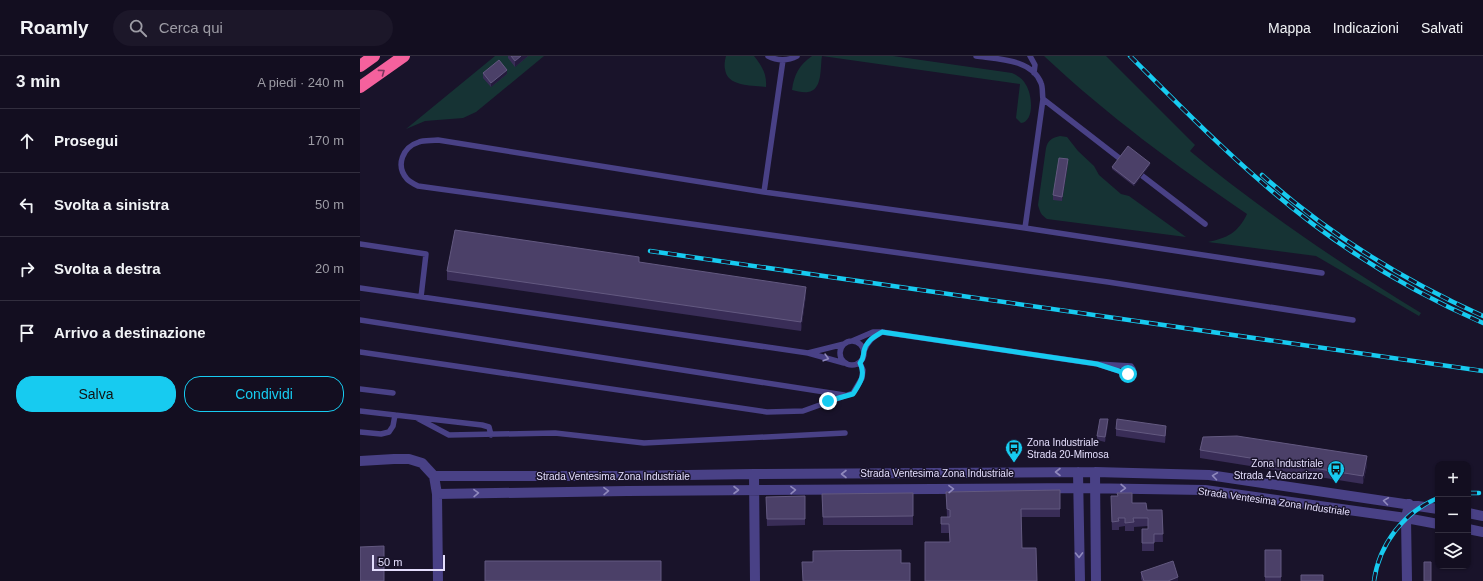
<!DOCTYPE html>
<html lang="it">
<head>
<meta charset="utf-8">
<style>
	body { margin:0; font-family:Arial,sans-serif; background:#1c1729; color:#f1f3f6 }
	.controls { position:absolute; right:12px; bottom:12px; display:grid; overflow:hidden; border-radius:8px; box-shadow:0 1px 3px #0004 }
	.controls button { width:36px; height:36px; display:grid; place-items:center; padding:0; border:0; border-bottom:1px solid #322e3e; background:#130e20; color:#f1f3f6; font:20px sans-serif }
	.scale { position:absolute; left:12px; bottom:10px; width:73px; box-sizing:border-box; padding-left:4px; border:2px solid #e4defd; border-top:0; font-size:11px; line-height:14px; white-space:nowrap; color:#e4defd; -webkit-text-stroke:3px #19132a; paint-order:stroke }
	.stop { position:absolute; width:12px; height:12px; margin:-9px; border:3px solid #17cbf0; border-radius:50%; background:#fff }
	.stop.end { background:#17cbf0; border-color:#fff; box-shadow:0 1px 4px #0008 }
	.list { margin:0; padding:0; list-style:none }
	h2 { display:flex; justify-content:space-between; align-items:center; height:52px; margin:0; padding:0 16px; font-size:17px }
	h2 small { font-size:13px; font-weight:400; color:#9d9ca5 }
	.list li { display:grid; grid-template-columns:26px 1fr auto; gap:12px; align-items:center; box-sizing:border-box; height:64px; padding:0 16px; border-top:1px solid #322e3e }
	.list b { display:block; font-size:15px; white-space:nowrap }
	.list em { font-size:13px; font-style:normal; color:#9d9ca5 }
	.actions { display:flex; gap:8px; padding:12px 16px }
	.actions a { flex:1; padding:9px 0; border:1px solid #17cbf0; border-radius:16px; text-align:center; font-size:14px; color:#17cbf0 }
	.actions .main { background:#17cbf0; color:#111 }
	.icon { flex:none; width:22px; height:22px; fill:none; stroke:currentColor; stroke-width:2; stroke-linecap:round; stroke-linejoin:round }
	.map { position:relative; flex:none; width:1123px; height:525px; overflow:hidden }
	header { display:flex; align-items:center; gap:24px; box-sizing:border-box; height:56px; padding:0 20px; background:#130e20; border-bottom:1px solid #322e3e }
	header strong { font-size:19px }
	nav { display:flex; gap:22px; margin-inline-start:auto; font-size:14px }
	.search { width:280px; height:36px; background:#1c1729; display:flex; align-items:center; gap:10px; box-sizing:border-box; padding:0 14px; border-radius:22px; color:#9d9ca5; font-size:15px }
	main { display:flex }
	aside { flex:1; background:#130e20 }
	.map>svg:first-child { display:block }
	.green { fill:#163334 }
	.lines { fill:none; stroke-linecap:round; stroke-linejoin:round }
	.service { stroke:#494186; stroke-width:5.5 }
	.minor { stroke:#494186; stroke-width:10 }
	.motorway { stroke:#f5619d; stroke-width:12 }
	.rail-casing { stroke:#17cbf0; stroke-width:4.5 }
	.rail { stroke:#19132a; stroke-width:3; stroke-dasharray:9; stroke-linecap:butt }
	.wall { fill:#392d57 }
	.shaded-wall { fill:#241b3d }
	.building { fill:#4b4068; stroke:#635980 }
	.oneway { stroke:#7c365e }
	.oneway2 { stroke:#8f88bc }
	.route { stroke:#17cbf0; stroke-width:5 }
	.labels { text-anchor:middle; stroke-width:3; stroke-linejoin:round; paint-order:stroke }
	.poi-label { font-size:10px; fill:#e4defd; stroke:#19132a; text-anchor:start }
	.street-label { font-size:10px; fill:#e4defd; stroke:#19132a }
</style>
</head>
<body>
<header>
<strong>Roamly</strong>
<div class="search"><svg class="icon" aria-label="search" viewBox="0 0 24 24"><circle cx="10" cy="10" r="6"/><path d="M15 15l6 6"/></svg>Cerca qui</div>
<nav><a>Mappa</a><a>Indicazioni</a><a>Salvati</a></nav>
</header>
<main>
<aside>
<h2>3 min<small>A piedi · 240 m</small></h2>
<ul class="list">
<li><svg class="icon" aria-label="ahead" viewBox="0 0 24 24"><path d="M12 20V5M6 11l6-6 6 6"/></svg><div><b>Prosegui</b></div><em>170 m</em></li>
<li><svg class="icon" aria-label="left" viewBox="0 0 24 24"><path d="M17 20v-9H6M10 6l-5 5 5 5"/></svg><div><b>Svolta a sinistra</b></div><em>50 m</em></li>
<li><svg class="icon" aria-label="right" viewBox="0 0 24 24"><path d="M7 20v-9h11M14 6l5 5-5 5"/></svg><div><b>Svolta a destra</b></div><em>20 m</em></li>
<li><svg class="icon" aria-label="arrive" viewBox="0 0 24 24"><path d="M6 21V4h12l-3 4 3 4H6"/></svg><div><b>Arrivo a destinazione</b></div></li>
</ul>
<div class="actions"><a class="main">Salva</a><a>Condividi</a></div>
</aside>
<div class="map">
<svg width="1123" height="525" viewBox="0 0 1123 525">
	<rect width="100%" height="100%" fill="#19132a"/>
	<path class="green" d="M135,0H184L116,56L103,62L65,65L46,73Z
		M366,0H394C402,10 407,18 406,31C392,29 367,31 365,13C364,9 365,4 366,0Z
		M452,0H533L652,17C658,20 663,23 666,29C672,38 675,65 661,67L656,62L660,28L462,0C460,11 463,34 448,36C443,37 437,35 432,34C434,19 439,9 452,0Z
		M684,0H746L835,89L830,95C902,155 981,208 1061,257L1059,260L956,200L848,186C867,182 878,177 887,158C815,109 748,60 684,0Z
		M700,80L707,81L718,95L734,110L739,119L761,138L769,140L826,181L687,163C681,159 680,156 678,149L686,92C688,84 692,82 700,80Z"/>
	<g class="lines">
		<path class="service" d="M408,0C417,5 428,5 437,0
			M616,0C637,3 672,3 681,27C683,31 682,38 683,43L665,172
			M670,0L675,9L674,17
			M683,43L763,105
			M776,115L845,168
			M404,136L423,4
			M0,188L66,198L61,241
			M962,217L665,172L404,136L78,84C72,85 64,84 59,86C43,91 35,109 47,123C50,126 54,128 58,130L748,226L993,264
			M0,232L448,297L484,307
			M0,264L484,339
			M480 297a12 12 0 1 1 24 0a12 12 0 1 1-24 0Z
			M492,285L513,276H522L737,308L771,310L773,313L772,315L768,318L737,308
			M504,295C508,285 513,281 522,276
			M0,296L407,356L443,355L493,337L502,322L503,314L500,307
			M448,297L484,288
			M0,333L33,337
			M0,355L122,369L129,371L131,379
			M57,362L89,379L195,377L284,387L485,377
			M0,376L21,378L29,376L33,370L35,359"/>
		<path class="minor" d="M0,405L34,403H49L62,407L74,420L77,438L78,525
			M718,416L720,525
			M735,416L736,525
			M394,418L395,525
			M74,420H260L394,418L735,416L849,419L1078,453
			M77,438L267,435L718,432L845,434L1046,462L1078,468
			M1108,457L1123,460
			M1108,473L1123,476
			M1047,525L1046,462L1049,448"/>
		<path class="motorway" d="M0,10L14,0
			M0,31L44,0"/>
		<g class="rail-casing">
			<path id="rail" d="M770,0C814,44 858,89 906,130C970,186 1045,233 1123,267
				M902,119C967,177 1043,224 1123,260
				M290,195L1123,315
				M1108,437H1119
				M1014,525C1019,488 1044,456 1078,442"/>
		</g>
		<use href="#rail" class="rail"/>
	</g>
	<path class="wall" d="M148,0H168L155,11L148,2Z
		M123,17L147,18L131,31L123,22Z
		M708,108L702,145L693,144V139Z
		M790,109L774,130L752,113V111Z
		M279,206L446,239L441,275L87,224V215Z
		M748,368L745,386L737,384V380Z
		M756,373L806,376L805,387L756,380Z
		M840,394L1007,409L1003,428L840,402Z
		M700,434V461H661L662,492L677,525L590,486L589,477H581V461H587L586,436Z
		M553,437V469H463L462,438Z
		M445,440V469L407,470L406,441Z
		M772,447L787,454H802L803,486H794V495H782V473H788V470L774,471V475H765V470L759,471V474H752L751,449Z
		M905,494H921V525H905Z
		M781,516L818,525H782L781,523Z"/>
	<path class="shaded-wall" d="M161,0H168L155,11V5Z
		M147,14V18L131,31V27Z
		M708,103V108L702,145V141Z
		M790,107V109L774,130V128Z
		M446,231V239L441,275V266Z
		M748,363V368L745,386V381Z
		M1007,400V409L1003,428V420Z
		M818,521V525H808Z"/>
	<path class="building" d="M151,0H161L155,5Z
		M139,4L147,14L131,27L123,17Z
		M768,90L790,107L774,128L752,111Z
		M699,102L708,103L702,141L693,139Z
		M95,174L279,201V206L446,231L441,266L87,215Z
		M740,363H748L745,381L737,380Z
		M757,363L806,370L805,380L756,373Z
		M877,380L1007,400L1003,420L840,394L843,381Z
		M700,434V453H661L662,492H676L677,525H565V486H590L589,468H581V461H590V454L587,453L586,436Z
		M553,437V460L463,461L462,438Z
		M757,437H772V447H786L787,454H802L803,478H794V487H782V473H788V462H773L774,466L765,467V462H758L759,465L752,466L751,440H758Z
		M445,440V463H407L406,441Z
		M24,490V525H0V491Z
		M541,494V507H550V525H443L442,506H453V495Z
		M905,494H921V521H905Z
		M125,505H301V525H125Z
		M813,505L818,521L808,525H784L781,516Z
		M1064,506H1071V525H1064Z
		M941,519H963V525H941Z"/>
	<defs><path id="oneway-chevron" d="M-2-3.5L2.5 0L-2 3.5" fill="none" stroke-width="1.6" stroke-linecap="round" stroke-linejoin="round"/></defs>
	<use class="oneway" href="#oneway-chevron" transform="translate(22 16) rotate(-36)"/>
	<g class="oneway2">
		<use href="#oneway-chevron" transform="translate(466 302) rotate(16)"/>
		<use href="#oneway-chevron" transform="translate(698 416) rotate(180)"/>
		<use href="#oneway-chevron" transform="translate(484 418) rotate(180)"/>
		<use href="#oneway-chevron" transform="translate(855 420) rotate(-172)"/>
		<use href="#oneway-chevron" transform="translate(763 432) rotate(1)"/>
		<use href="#oneway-chevron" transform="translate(591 433) rotate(-1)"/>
		<use href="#oneway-chevron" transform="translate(376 434)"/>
		<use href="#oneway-chevron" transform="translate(433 434) rotate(-1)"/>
		<use href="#oneway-chevron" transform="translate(246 435) rotate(-1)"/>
		<use href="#oneway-chevron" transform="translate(116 437) rotate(-1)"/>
		<use href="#oneway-chevron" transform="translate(1026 445) rotate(-172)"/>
		<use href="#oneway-chevron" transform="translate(719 499) rotate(89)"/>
	</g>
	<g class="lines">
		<path class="route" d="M468,345L493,338C500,327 506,319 500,307C504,302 503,300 504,295C506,285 514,281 522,276L737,308L768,318"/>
	</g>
	<defs>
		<g id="bus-pin" transform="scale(0.9)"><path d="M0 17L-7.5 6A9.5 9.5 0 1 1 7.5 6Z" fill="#17cbf0" stroke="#19132a"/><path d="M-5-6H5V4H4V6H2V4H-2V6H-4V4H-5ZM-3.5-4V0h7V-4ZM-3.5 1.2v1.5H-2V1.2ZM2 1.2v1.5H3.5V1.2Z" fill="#111"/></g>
	</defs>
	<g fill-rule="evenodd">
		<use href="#bus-pin" x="654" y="392"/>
		<use href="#bus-pin" x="976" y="413"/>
	</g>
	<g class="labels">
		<g class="poi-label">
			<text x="667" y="390">Zona Industriale<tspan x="667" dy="12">Strada 20-Mimosa</tspan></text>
			<text x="963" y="411" text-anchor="end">Zona Industriale<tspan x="963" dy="12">Strada 4-Vaccarizzo</tspan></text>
		</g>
		<g class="street-label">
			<text x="577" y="421">Strada Ventesima Zona Industriale</text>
			<text x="253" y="424">Strada Ventesima Zona Industriale</text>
			<text transform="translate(914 445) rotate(8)" y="4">Strada Ventesima Zona Industriale</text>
		</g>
	</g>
</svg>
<div class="controls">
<button>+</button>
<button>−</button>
<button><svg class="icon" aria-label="layers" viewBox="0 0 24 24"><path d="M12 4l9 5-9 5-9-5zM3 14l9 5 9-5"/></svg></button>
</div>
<div class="scale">50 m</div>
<div class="stop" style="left:768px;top:318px"></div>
<div class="stop end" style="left:468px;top:345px"></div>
</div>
</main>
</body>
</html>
